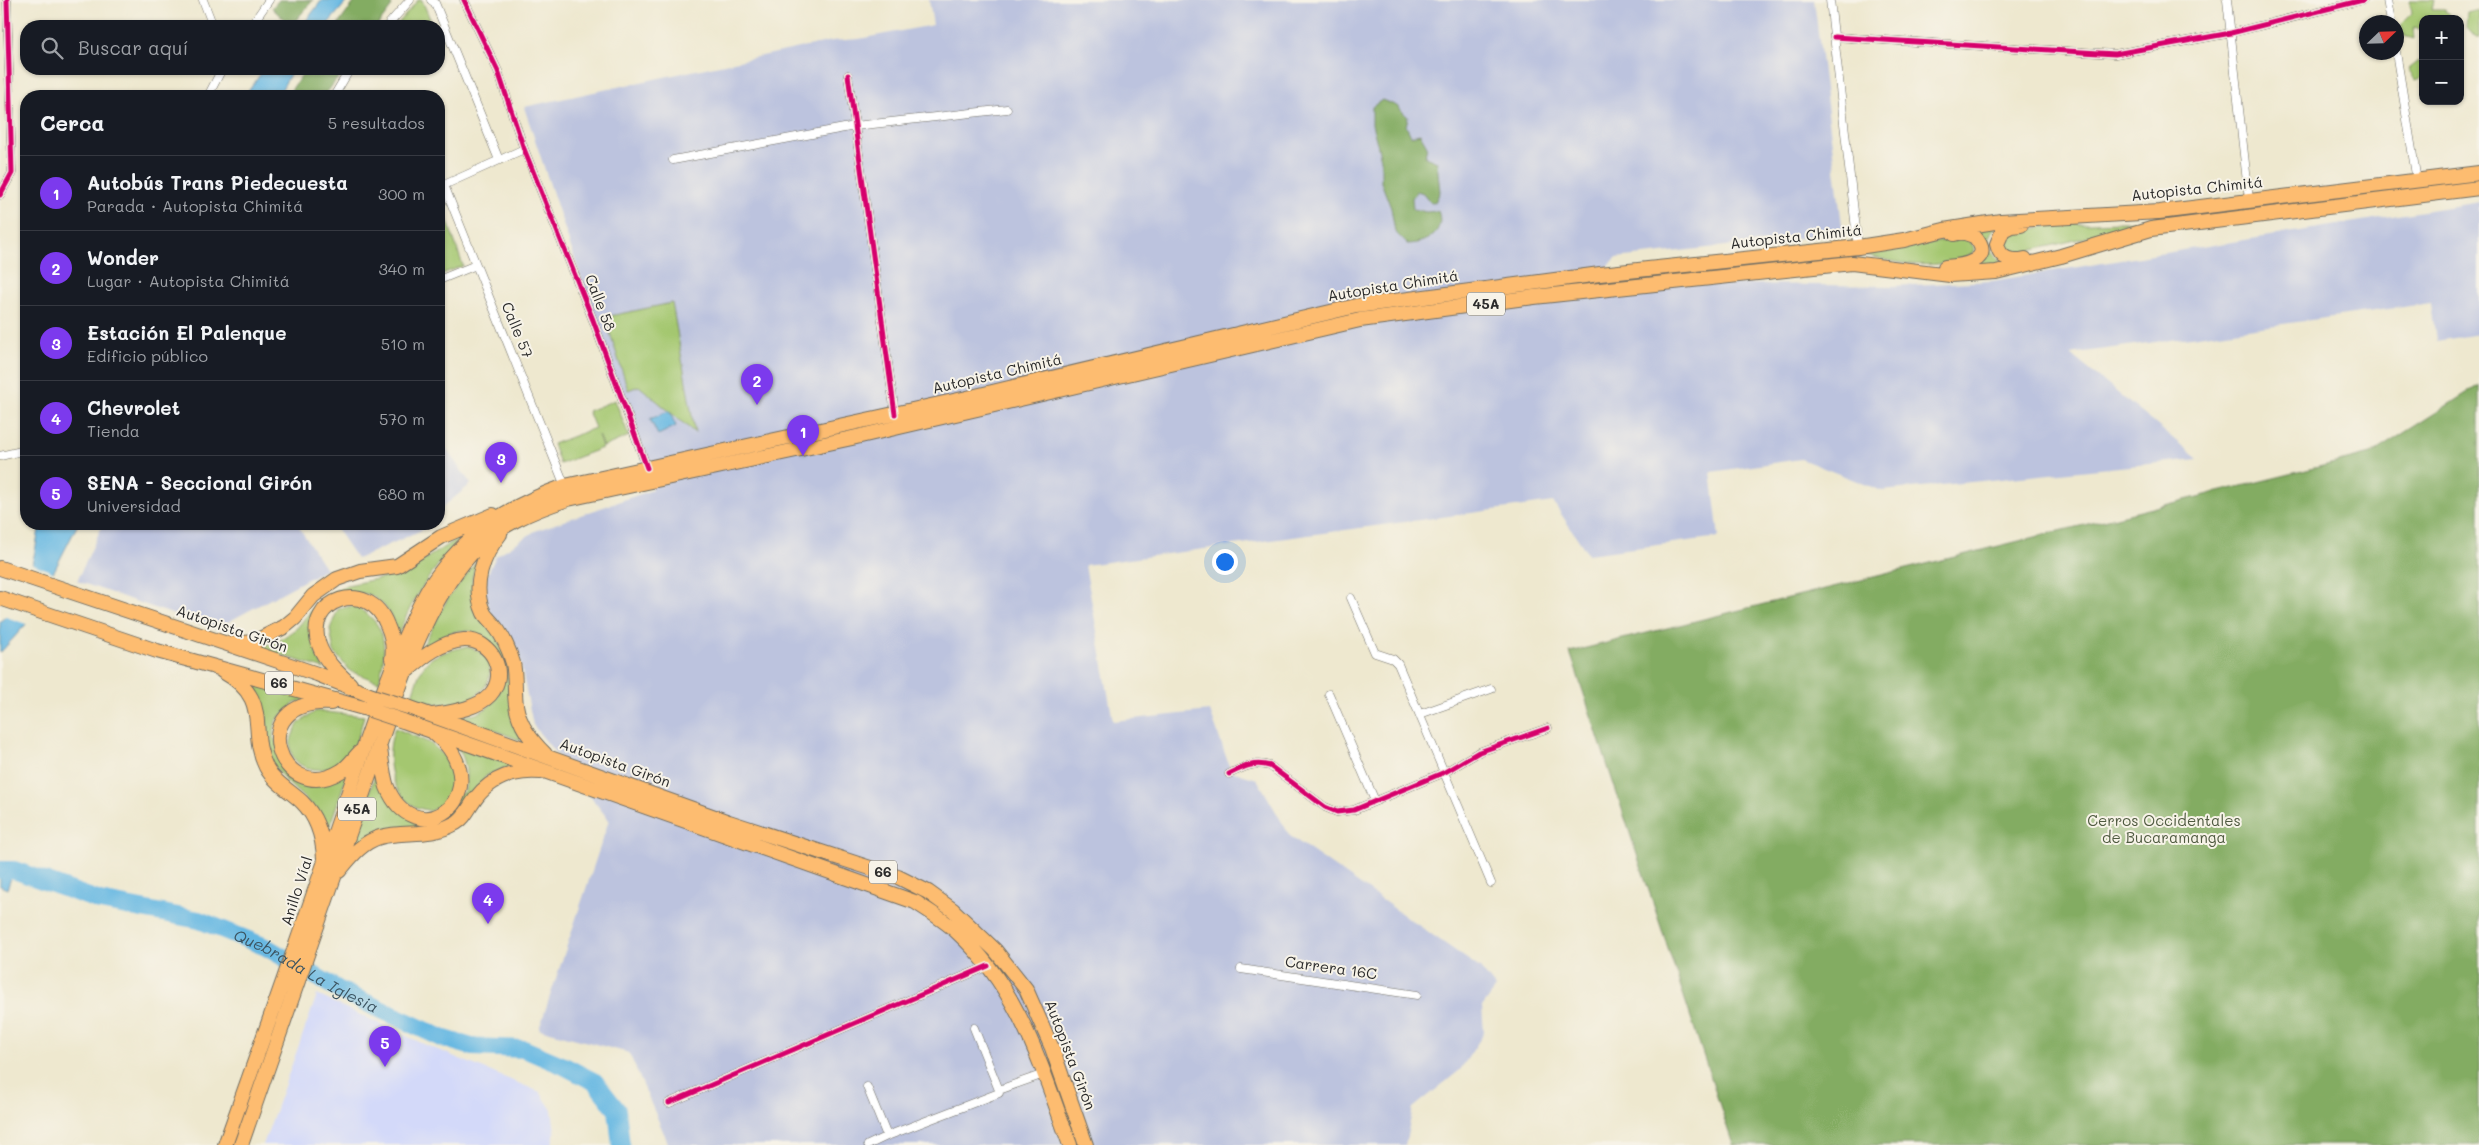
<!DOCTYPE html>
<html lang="es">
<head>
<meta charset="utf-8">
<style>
	body { margin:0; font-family:Mali,sans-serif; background:#242831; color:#f1f3f6 }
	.controls { position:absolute; right:15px; top:15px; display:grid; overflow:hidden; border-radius:10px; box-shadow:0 1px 4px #0004 }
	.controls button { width:45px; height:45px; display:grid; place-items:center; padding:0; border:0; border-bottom:1px solid #363941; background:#171b24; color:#f1f3f6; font:25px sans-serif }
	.compass { position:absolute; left:2359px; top:15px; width:45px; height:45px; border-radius:50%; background:#171b24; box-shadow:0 1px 4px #0004; rotate:67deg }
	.you { position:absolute; left:1224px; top:561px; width:18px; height:18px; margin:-12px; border:4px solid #fff; border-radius:50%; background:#1a73e8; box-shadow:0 0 0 8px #1a73e833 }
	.badge { display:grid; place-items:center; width:32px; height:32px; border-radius:50%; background:#7c3aed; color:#fff; font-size:16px; font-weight:700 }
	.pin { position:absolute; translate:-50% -41px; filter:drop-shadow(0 1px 2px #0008) }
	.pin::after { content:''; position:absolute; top:26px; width:18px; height:15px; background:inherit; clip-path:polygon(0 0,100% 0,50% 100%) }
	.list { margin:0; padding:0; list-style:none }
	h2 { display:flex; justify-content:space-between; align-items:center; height:65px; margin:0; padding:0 20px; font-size:21px }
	h2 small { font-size:16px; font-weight:400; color:#9ea1a6 }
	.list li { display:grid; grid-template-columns:32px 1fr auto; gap:15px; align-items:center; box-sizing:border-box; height:75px; padding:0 20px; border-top:1px solid #363941 }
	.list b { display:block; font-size:19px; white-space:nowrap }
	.list p { margin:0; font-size:16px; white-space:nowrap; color:#9ea1a6 }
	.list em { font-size:16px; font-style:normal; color:#9ea1a6 }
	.icon { flex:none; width:28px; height:28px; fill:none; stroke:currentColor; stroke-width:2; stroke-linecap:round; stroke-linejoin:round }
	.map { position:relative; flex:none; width:2479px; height:1145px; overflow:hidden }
	.search { position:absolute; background:#171b24; box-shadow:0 1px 4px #0004; left:20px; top:20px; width:425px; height:55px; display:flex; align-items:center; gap:12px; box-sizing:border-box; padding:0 18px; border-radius:20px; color:#9ea1a6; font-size:19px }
	.panel { position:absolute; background:#171b24; box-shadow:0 1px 4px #0004; left:20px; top:90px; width:425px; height:440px; border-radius:20px }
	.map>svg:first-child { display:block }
	.built { fill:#d3d9f9 }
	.industrial { fill:#bcc3de }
	.green { fill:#a4c770; stroke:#68794e }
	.forest { fill:#83ac62; stroke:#576c46 }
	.water { fill:#66b8e2; stroke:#487286 }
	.pier { fill:#eee8cf }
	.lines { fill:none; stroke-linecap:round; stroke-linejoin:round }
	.river { stroke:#66b8e2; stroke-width:18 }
	.street-casing { stroke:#6f6d64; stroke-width:9 }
	.highway-casing { stroke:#6f6d64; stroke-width:16 }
	.street { stroke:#fff; stroke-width:8 }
	.highway { stroke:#fdbc70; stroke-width:14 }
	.highway-bridge-casing { stroke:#6f6d64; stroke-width:16; stroke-linecap:butt }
	.highway-bridge { stroke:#fdbc70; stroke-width:14 }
	.cycleway-casing { stroke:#f7f3e8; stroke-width:8 }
	.cycleway { stroke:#d6006c; stroke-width:5 }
	.labels { text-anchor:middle; stroke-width:4; stroke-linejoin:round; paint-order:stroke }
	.shield { fill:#f7f3e8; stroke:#686764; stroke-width:1 }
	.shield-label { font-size:14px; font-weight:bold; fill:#2b2b2b }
	.street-label { font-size:15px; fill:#2b2b2b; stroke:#f7f3e8 }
	.park-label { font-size:15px; fill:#4f5a40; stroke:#f7f3e8 }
	.water-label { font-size:16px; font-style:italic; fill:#3d5562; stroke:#f7f3e8 }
</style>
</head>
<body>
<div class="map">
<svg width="2479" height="1145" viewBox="0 0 2479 1145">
	<rect width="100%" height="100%" fill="#f7f3e8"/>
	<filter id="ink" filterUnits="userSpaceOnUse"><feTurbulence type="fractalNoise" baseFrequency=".02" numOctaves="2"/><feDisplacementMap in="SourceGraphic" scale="10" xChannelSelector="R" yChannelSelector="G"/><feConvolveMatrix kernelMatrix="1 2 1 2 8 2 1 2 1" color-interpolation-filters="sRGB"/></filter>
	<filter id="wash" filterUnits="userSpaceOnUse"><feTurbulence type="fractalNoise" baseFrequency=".0096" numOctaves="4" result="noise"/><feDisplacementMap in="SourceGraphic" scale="20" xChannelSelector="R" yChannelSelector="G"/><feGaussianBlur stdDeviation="1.12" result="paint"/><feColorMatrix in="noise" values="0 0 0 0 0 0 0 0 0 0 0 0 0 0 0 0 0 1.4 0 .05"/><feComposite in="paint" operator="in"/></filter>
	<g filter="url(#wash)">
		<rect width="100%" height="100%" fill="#eee8cf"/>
		<path class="built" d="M317,995L426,1045L540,1092L552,1110L555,1131L552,1145H263Z"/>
		<path class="industrial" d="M929,0H1814L1843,233L1616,258L1600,274L1602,282L1893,286L1992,281L2479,202V334L2436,341L2431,303L2070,354L2198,459L1882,491L1801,459L1711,472L1719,537L1588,554L1553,502L1085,565L1113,721L1210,711L1231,771L1257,779L1290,836L1480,968L1496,988L1482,1007L1484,1033L1460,1070L1413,1108L1405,1145H669L629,1053L539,1029L609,820L533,725L518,651L492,619L483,584L496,556L535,531L652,490L524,107L832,41L859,39L933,25Z
			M439,439L471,484L439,510Z
			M103,524H297L326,569L215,629L77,581Z
			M333,524H424V529L357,559Z"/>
		<path class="green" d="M418,0H422L433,26H396Z
			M2410,0H2434L2432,10H2445L2450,16L2447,19H2423V29L2413,28L2414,39L2404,36L2401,24L2412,13Z
			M2479,10V37H2476L2466,26L2467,13Z
			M2418,61L2423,65V77L2416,80L2408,69Z
			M446,216L463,266L439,275V220Z
			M2156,221L2020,253L2008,252L2004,242L2011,233L2058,224Z
			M1997,225C1980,244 1990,255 2008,265L1985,268L1974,265L1981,259L1972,229Z
			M1961,238H1968L1974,248L1972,254C1938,272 1898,264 1863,254Z
			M672,303L695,433L639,386L628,390L605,317Z
			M615,400L629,436L603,447L598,435L602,448L560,464L553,444L595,428L588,411Z
			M462,536C431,572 415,593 397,637C391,598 363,581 328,602L316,654L324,669L254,646L276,643L297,628L317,603L329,593L347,585L401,574Z
			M480,557L476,562L472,579L477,615L496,636L506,658L515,725L522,741L459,716C464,715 472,716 478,713C524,694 498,616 450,633C440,637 429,646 420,651L448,598Z
			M353,606C389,622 387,648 379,682L350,671L334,652L330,629L338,609Z
			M464,647C490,648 499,676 479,693C470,701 453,705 442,704C432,704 421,700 411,698C423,661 425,656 464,647Z
			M247,681L314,698L295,703L276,720L273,737L297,780L348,772L326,837L320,813L286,781L271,762L266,715L257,691Z
			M316,711L364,716C361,727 358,740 353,749C332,784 276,771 294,732C296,729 297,725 300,722C305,718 311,715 316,711Z
			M395,728L430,743L447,758L454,785L447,801L430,811C425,809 419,809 414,806C388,792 385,752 395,728Z
			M457,746L524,768H504L486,776L462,810L448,822L348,853L377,770L418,821L465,791C467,773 467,761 457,746Z"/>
		<path class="forest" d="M279,0H313L291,26L272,8Z
			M356,0H388L392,6L377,26H337Z
			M306,69H345L324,96H287Z
			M1382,100L1397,106L1408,117L1406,126L1411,136L1420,134L1427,146L1425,157L1437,162L1440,192L1435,202H1430L1423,193L1417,191L1412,198L1413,209L1426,212L1438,211C1446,231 1427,244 1407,244L1395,232L1391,208L1381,182V159L1372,124V107Z
			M2479,385V1145H1733L1570,652L2371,454Z"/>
		<path class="water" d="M322,0H348L326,26H302Z
			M264,69H293L278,96H245Z
			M669,411L676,426L658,435L650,419Z
			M40,524H78L28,622L0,653V622C29,592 33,563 40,524Z
			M0,865L14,870L7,889L0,886Z"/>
		<path class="pier" d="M31,563L55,573L29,625L3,616L10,608L29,572Z"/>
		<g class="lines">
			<path class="river" id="s1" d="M0,870H14L100,901L199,920L266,947L341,991L442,1038L472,1047L524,1049L564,1066L595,1082L617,1110L621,1145"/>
		</g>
	</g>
	<g filter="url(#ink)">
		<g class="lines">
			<g class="street-casing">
				<path id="street" d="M203,0L213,26
					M431,0L435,3L499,160
					M464,0L498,71L524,149L593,320L647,468
					M1830,0L1858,247
					M2227,0L2249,200
					M2387,0L2391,22
					M251,26L269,0
					M387,26L410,0
					M1834,37L2115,54L2231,33L2363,0
					M2396,52L2417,181
					M848,75L895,414
					M208,96L222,69
					M334,96L350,69
					M524,149L444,185L565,486
					M673,160L855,126L1007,109
					M0,195L12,173L7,0
					M439,280L476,265
					M0,456L26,450
					M1351,598L1375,653L1393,659L1398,664L1491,883
					M1329,694L1375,801
					M1420,714L1491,689
					M1229,774C1243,767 1254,761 1270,766L1325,807L1337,812L1354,810L1445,772L1479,752L1548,728
					M1241,969L1417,995
					M867,1087L887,1136L868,1145
					M999,1090L1044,1074
					M669,1103L988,966
					M887,1136L999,1093V1090L974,1028"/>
			</g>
			<g class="highway-casing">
				<path id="highway" d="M2021,225L2011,226L2003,230L1997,244C2000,259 2011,262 2025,259
					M1945,267C1962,266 1997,261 1974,236L1962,232L1954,234
					M500,534C483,555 471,586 484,613C486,617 491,621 494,625C503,636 509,649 513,663C516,677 514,691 516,705C519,725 531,740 545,754
					M0,568L317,674L372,696
					M0,598L157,651L367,709
					M233,644L254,642L284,627L295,618L313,596L337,579L360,571L397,566L441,537L493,515
					M408,670C424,656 441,642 464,640C492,639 509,674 490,695C477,709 451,712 433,715
					M222,671C274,700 247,729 266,767C274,782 290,791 302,802C317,817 323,838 324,858
					M350,684C338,673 324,660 319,645C303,599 369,577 387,625C392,636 394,647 392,659
					M331,703C241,698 280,809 341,771C348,767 354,758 360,752
					M408,707L729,822L898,877L928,892L953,910L995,950L1026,989L1052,1048L1086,1145
					M403,721L915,902C929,911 944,920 956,931C1020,989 1041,1066 1070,1145
					M380,749C382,762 383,775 387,787C413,851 489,805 449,748C445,742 438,737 433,732
					M339,871C350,858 362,842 380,837C406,830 428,838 454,824C465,819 469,807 476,798C492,777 516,770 541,772
					M225,1145C266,1030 307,915 346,800C365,745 382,689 405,637C413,619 421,601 431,585C465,534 508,506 565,486L967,398L1356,306L1600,274L1858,247L1904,240L1944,230L2001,221L2159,212L2479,173
					M241,1145C282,1024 324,903 367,782C392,710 419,610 471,554C497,525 532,511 568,499L852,438L1360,320L1534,297L1852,263L1950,275L1996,272L2061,256L2151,229L2479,188"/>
			</g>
			<use href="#street" class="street"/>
			<use href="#highway" class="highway"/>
			<g class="highway-bridge-casing">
				<path id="highway-bridge" d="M372,696L408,707
					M367,709L403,721"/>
			</g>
			<use href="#highway-bridge" class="highway-bridge"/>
			<g class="cycleway-casing">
				<path id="cycleway" d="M464,0L498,71L524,149L593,320L647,468
					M1834,37L2115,54L2231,33L2363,0
					M848,75L895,414
					M0,195L12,173L7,0
					M1229,774C1243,767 1254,761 1270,766L1325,807L1337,812L1354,810L1445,772L1479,752L1548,728
					M669,1103L988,966"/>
			</g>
			<use href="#cycleway" class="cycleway"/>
		</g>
	</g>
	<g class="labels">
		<g class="shield">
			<rect x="1467" y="292.5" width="38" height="23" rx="4"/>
			<rect x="265" y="671.5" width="28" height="23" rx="4"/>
			<rect x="338" y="797.5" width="38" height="23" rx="4"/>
			<rect x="869" y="860.5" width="28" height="23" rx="4"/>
		</g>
		<g class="shield-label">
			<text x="1486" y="309">45A</text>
			<text x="279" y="688">66</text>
			<text x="357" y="814">45A</text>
			<text x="883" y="877">66</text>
		</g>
		<g class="street-label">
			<text transform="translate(2197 189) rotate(-6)" y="5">Autopista Chimitá</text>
			<text transform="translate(1796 237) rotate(-6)" y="5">Autopista Chimitá</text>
			<text transform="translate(1393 286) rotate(-9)" y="5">Autopista Chimitá</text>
			<text transform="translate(600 303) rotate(69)" y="5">Calle 58</text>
			<text transform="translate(517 330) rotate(68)" y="5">Calle 57</text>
			<text transform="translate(997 374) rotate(-13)" y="5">Autopista Chimitá</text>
			<text transform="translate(232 629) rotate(19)" y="5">Autopista Girón</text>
			<text transform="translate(615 763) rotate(20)" y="5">Autopista Girón</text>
			<text transform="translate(297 891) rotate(-72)" y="5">Anillo Víal</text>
			<text transform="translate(1331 968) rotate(8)" y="5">Carrera 16C</text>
			<text transform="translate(1070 1055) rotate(69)" y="5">Autopista Girón</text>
		</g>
		<g class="park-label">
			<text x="2164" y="826">Cerros Occidentales<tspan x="2164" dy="17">de Bucaramanga</tspan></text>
		</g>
		<g class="water-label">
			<text dy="6" stroke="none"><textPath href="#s1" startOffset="325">Quebrada La Iglesia</textPath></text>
		</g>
	</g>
</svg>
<div class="controls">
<button>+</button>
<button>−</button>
</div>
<svg class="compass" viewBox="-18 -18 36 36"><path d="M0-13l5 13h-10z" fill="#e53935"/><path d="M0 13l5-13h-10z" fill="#9ea1a6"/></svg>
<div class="you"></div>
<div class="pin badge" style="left:803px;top:456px">1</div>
<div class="pin badge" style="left:757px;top:405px">2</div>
<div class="pin badge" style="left:501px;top:483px">3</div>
<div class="pin badge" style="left:488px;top:924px">4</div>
<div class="pin badge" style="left:385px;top:1067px">5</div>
<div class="search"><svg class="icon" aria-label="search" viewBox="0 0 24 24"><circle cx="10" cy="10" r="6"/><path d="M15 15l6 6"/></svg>Buscar aquí</div>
<section class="panel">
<h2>Cerca<small>5 resultados</small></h2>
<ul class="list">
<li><span class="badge">1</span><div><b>Autobús Trans Piedecuesta</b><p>Parada · Autopista Chimitá</p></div><em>300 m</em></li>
<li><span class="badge">2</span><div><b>Wonder</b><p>Lugar · Autopista Chimitá</p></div><em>340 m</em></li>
<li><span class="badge">3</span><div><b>Estación El Palenque</b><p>Edificio público</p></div><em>510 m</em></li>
<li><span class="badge">4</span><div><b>Chevrolet</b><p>Tienda</p></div><em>570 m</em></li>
<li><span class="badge">5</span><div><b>SENA - Seccional Girón</b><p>Universidad</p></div><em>680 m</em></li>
</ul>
</section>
</div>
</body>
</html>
